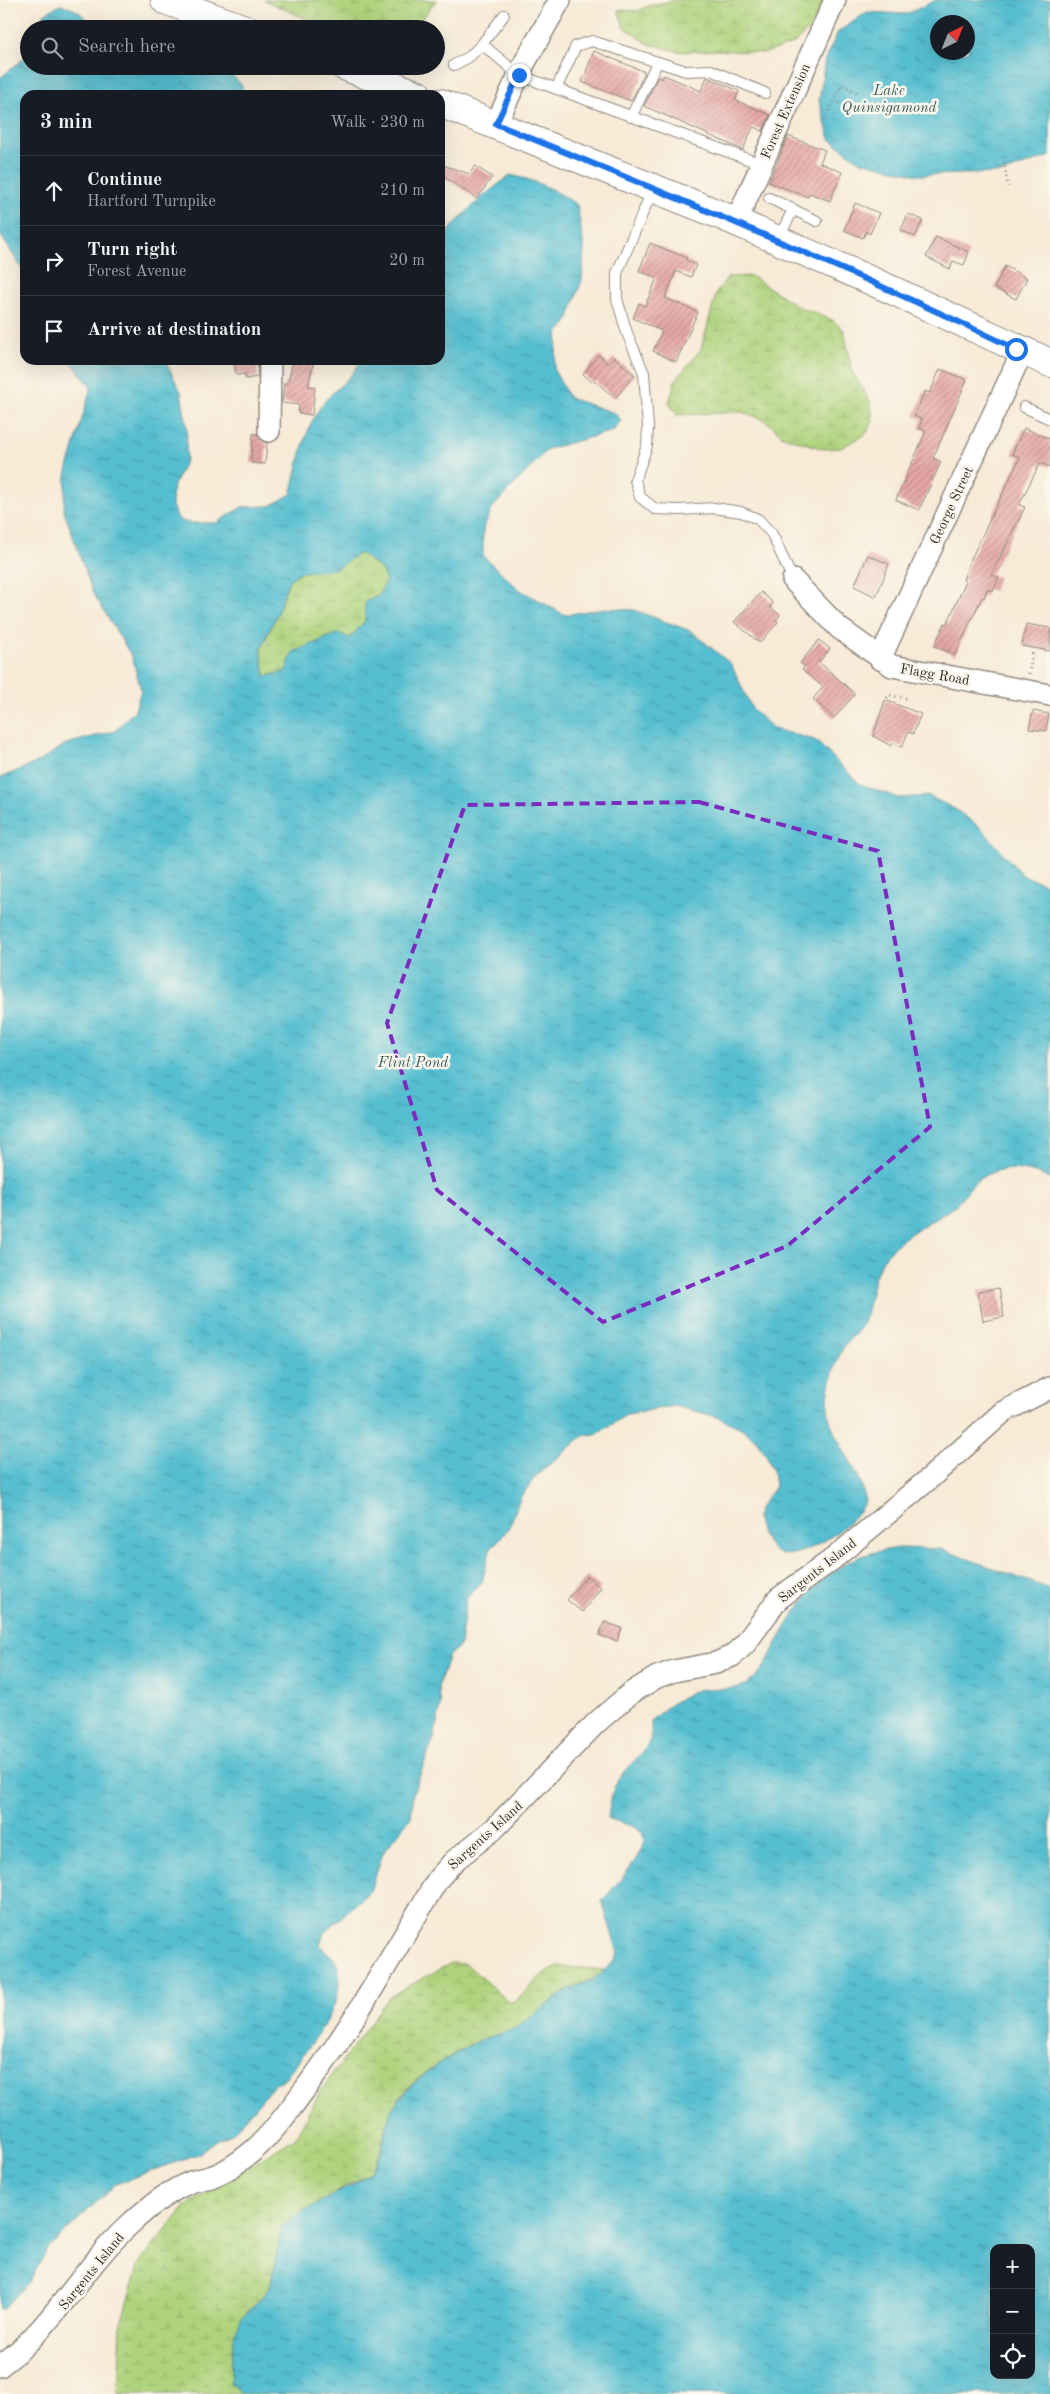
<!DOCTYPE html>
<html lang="en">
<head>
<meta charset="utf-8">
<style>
	body { margin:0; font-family:"Old Standard TT",serif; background:#242831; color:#f1f3f6 }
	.controls { position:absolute; right:15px; bottom:15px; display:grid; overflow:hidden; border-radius:10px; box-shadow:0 5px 20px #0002 }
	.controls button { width:45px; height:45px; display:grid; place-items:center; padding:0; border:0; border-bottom:1px solid #363941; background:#171b24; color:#f1f3f6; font:25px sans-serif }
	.compass { position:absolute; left:930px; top:15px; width:45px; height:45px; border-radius:50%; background:#171b24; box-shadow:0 5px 20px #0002; rotate:43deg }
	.stop { position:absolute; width:15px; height:15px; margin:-11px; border:4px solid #1a73e8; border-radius:50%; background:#fff }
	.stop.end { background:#1a73e8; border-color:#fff; box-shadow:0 1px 5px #0008 }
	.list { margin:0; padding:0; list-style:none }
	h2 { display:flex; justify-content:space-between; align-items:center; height:65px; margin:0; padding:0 20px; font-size:21px }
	h2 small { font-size:16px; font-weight:400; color:#9ea1a6 }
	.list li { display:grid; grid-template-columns:32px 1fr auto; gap:15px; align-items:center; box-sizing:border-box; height:70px; padding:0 20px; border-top:1px solid #363941 }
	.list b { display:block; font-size:19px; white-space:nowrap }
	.list p { margin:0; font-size:16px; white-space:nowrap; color:#9ea1a6 }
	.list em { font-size:16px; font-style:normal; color:#9ea1a6 }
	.icon { flex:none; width:28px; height:28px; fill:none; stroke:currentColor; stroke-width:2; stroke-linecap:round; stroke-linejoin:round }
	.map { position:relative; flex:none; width:1050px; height:2394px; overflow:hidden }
	.search { position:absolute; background:#171b24; box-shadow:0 5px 20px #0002; left:20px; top:20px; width:425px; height:55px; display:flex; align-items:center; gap:12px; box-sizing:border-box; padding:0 18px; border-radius:28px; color:#9ea1a6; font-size:19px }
	.panel { position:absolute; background:#171b24; box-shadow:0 5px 20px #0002; left:20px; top:90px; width:425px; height:275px; border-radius:15px }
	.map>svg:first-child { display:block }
	.wetland { fill:url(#wetland-marsh); stroke:#6d7f54 }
	.water { fill:url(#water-ripples); stroke:#40747e; fill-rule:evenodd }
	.building { fill:url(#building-hatch) }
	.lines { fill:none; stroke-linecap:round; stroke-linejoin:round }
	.service-casing { stroke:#918a80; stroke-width:12 }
	.minor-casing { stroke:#918a80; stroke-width:24 }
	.primary-casing { stroke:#918a80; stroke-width:30 }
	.path { stroke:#918a80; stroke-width:3; stroke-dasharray:1 4; stroke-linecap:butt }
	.service { stroke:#fff; stroke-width:10 }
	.minor { stroke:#fff; stroke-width:21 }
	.primary { stroke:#fff; stroke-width:28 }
	.route { stroke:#1a73e8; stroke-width:6 }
	.marked { fill:none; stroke:#7b2cbf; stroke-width:4; stroke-dasharray:10 6; stroke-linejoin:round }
	.labels { text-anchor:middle; stroke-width:5; stroke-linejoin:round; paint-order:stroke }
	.street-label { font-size:14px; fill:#2b2b2b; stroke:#fbf7ec }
	.water-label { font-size:15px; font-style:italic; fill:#395e65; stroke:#fbf7ec }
</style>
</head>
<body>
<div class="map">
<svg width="1050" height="2394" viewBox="0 0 1050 2394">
	<defs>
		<pattern id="wetland-marsh" width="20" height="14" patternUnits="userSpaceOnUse" patternTransform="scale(1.25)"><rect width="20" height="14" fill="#afd37d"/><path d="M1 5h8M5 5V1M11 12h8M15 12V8" fill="none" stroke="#97b56c"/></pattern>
		<pattern id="water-ripples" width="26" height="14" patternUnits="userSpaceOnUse" patternTransform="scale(1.25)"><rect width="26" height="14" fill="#54bed0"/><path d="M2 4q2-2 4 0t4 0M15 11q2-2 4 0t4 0" fill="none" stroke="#469ba9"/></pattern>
		<pattern id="building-hatch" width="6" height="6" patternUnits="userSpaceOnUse" patternTransform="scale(1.25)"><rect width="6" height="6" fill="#e6a7a5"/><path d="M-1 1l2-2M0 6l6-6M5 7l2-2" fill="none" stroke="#bb8887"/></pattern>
	</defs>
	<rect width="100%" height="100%" fill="#fbf7ec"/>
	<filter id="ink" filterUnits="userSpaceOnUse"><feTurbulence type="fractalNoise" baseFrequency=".02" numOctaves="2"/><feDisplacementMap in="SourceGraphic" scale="10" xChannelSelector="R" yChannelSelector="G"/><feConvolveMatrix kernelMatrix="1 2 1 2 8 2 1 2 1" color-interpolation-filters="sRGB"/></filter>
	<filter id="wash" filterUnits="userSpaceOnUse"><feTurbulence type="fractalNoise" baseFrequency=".0096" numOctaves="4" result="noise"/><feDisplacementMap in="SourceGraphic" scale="20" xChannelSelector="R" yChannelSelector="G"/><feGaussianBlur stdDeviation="1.12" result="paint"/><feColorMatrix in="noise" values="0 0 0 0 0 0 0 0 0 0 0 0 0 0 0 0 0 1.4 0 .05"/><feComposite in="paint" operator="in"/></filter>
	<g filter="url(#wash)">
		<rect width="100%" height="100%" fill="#f7ead6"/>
		<path class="wetland" d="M264,0H437L423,18L408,29H334L313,22Z
			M677,0H825L813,26L793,44L765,53L717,50L681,52L649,44L624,27L618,10L638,11L650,5Z
			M751,276L799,307L832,320L844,330L852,371L871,403L873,421L866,434L841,448L823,449L783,436L765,420L742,412L677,415L669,403L675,381L701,349L717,291L728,277Z
			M360,552L382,570L386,581L365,621L350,638L285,672L265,676L261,650L277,614L289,580L300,572L335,569Z
			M451,1963L466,1964L509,2002L516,2001L543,1974L560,1966L604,1970C589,1984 583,1981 568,1990C549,2002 533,2021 513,2030C501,2035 488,2036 477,2042C451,2054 414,2077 398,2100C384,2120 385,2148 372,2171L282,2226L270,2288L241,2319L242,2394H118L121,2323L139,2263L186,2206L295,2138L319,2093L389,1997Z"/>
		<path class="water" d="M936,0H1050V156L1002,173L918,175L859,161L830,139L819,101L825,59L838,32L867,12L907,14ZM968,22V52H938V22Z
			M60,5C75,8 85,13 91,29H43L44,14Z
			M29,54V66H105L106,69C135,68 201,60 227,73C232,75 238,81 242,85V94L25,95V278L24,272L0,234V78Z
			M510,175C536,180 556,190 577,205L584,248L582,280L567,323L558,333L554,370L569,398L615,413L621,420L613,431L548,449L493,507L483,529V556L520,590L565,615L605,608L634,610L691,631L731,664L752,709L774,729L815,740L860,784L898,798L929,796L955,809L981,828L1022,875L1048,885L1050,883V1179C1028,1168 999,1164 978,1180C967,1188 961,1203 949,1210C927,1224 898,1237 883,1260C869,1280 872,1308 860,1328C856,1335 849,1339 845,1345C835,1361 827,1388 828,1407C829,1435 851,1457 861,1483C863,1488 863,1495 865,1501C855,1524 805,1560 780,1554C773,1552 770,1546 766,1541C762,1535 756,1523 757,1516C758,1504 770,1496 775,1486L773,1471L766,1454L755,1439L741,1428L715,1416L674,1406L627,1414L599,1433L583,1436L536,1476L520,1498L509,1528L490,1550L482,1582L466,1599L460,1646L449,1655L438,1687L441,1704L434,1738L413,1793L411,1817L383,1853L370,1891L324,1933L320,1945C324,1950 333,1956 336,1962C352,2002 307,2047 286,2078L274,2085L232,2134L220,2139L198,2154L116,2184L49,2247L29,2282L4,2309L0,2310V778L38,762L66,744L115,731L135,710L141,690L132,657L93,593L64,511L66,475L91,387L70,360H165L181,392L187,427L186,460L173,487L172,506L179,520L189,523H216L242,507L270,506L291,494C299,465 303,431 321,406C334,388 349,383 361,360H440V245C457,215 484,196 510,175ZM360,553L382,570L386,581L378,596L365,602V621L350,638L338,633L293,652L285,672L265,676L261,649L277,614L289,580L300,572L335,569Z
			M899,1548L941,1549L1050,1589V2394H242L230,2384L233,2340L241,2319L270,2288L282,2226L300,2213L352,2185L372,2171L380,2156L391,2110L399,2099L413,2084L440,2063L477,2041L514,2029L569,1989L593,1980L615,1961L618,1953L602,1901C612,1889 655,1845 641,1832C634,1825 617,1822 608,1818C610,1805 611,1791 618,1780C630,1759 658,1750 650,1721C664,1709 681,1695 698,1690C715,1686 735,1693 750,1682C763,1673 770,1655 778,1641C800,1603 820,1570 865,1555C875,1551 888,1550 899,1548ZM994,2248H1031V2375H994Z"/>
		<g id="blocks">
			<path class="building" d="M594,51L645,72L631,101L582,82Z
				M664,75L701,91L707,77L739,91L735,100L770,115L763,131L753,127L743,150L644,106L658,77L662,79Z
				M788,136L825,150L820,163L842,172L830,201L809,193L808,197L769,182Z
				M440,164L469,174L475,166L492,177L477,199L440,174Z
				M855,203L879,213L870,234L866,231L863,238L844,230Z
				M908,214L923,220L915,237L901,230Z
				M936,237L969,252L964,265L953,261L950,269L926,257Z
				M650,243L687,258L686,260L696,265L691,277L676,271L665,298L698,312L676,362L653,351L662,331L633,318L639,303L645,306L657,278L639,271Z
				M1005,266L1027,278L1016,299L994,288Z
				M599,355L608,364L614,357L635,375L615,398L595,381L593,383L583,374Z
				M234,360H258L257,377L246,379L245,374L236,375Z
				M293,360H314L308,386L315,387L312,415L298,413L299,405L282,403L284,383H288Z
				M940,369L967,380L933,458L941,462L919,510L896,500L926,431L919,428L922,419L914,416L925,391L930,393Z
				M1024,428L1050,439V467L1040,463L1019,505L1025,507L991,575L999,577L993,591L987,589L984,598L982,597L955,655L934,646L945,623L947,624L966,581L963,580L968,565L1020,457L1012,454Z
				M253,434H257L262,441L267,443L265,464L251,463Z
				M868,555L889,564L876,597L854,586Z
				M761,592L773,603L770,607L780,615L776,620L778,622L760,643L734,622Z
				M1026,624L1050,628V651L1022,646Z
				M819,640L830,649L819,662L855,694L834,718L813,699L823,687L802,670L805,666L800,663Z
				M885,700L921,714L913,734L908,732L902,747L893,743L891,746L873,736Z
				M1033,711L1049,714L1046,731L1029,729Z
				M999,1288L1004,1317L983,1321L978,1291Z
				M587,1576L601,1588L582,1612L567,1600Z
				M604,1622L622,1628L617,1641L599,1635Z"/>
		</g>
	</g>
	<g filter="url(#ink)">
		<use href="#blocks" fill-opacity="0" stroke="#918a80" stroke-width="1"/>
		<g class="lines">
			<g class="service-casing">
				<path id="service" d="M504,15L482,44L519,75L761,164
					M454,65L469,57L482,44
					M556,89L576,46L592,41L686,71L711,70L765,93
					M631,117L657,63
					M653,189L617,273V299L627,333L644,373L648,427L647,446L635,480L640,497L655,509L680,510L714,508L741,512L758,519L772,534L793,580
					M769,198L817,221
					M778,239L793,210
					M1024,407L1050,419"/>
			</g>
			<g class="minor-casing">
				<path id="minor" d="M496,124L525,62L560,0
					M736,222L835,0
					M269,431L270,360
					M793,580L839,628L892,666L1050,695
					M880,659L1022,352
					M0,2366C54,2327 81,2269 129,2225C147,2208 168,2191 191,2182C198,2179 206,2179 213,2176C228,2171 242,2160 254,2150C277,2129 295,2102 314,2077C360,2014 397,1946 438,1879L454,1861L494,1829L596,1723L631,1693L657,1677L674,1671L716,1663L732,1656L745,1644L778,1599L833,1559L930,1478L1003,1412L1050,1388"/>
			</g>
			<g class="primary-casing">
				<path id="primary" d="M165,0L245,29
					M344,66L418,95
					M440,103L718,214L883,286L1050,363"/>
			</g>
			<path class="path" d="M824,120L842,85L859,94
				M1003,157L1008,187
				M1029,674L1033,650
				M887,698L889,695L910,699"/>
			<use href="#service" class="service"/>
			<use href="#minor" class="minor"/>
			<use href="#primary" class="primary"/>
		</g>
	</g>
	<g class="lines" filter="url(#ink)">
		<path class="route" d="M519,75L496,124C671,195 846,267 1016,349"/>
	</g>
	<path class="marked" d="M699,802L878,851L930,1127L787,1246L603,1322L437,1190L387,1023L465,805Z"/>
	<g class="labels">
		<g class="street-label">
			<text transform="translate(785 111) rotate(-66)" y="5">Forest Extension</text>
			<text transform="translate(951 505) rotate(-65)" y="5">George Street</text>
			<text transform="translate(935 674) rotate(10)" y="5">Flagg Road</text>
			<text transform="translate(817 1570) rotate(-38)" y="5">Sargents Island</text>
			<text transform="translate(485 1835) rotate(-42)" y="5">Sargents Island</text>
			<text transform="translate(91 2271) rotate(-51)" y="5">Sargents Island</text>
		</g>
		<g class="water-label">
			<text x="889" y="95">Lake<tspan x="889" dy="17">Quinsigamond</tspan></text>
			<text x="413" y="1067">Flint Pond</text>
		</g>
	</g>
</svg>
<div class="controls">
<button>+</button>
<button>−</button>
<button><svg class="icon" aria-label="locate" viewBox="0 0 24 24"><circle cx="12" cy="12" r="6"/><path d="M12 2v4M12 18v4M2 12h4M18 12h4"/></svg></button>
</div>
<svg class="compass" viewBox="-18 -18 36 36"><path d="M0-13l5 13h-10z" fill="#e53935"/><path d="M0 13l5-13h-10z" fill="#9ea1a6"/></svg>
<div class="stop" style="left:1016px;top:349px"></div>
<div class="stop end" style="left:519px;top:75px"></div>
<div class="search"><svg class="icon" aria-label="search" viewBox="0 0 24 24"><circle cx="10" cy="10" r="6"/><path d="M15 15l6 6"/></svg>Search here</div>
<section class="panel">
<h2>3 min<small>Walk · 230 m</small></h2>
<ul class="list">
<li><svg class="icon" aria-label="ahead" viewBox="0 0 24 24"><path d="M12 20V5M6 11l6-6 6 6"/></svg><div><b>Continue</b><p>Hartford Turnpike</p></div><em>210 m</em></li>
<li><svg class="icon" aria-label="right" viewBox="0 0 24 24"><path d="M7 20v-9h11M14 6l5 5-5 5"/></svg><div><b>Turn right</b><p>Forest Avenue</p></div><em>20 m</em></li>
<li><svg class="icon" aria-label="arrive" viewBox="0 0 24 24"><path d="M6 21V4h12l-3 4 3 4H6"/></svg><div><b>Arrive at destination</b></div></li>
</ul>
</section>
</div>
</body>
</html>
